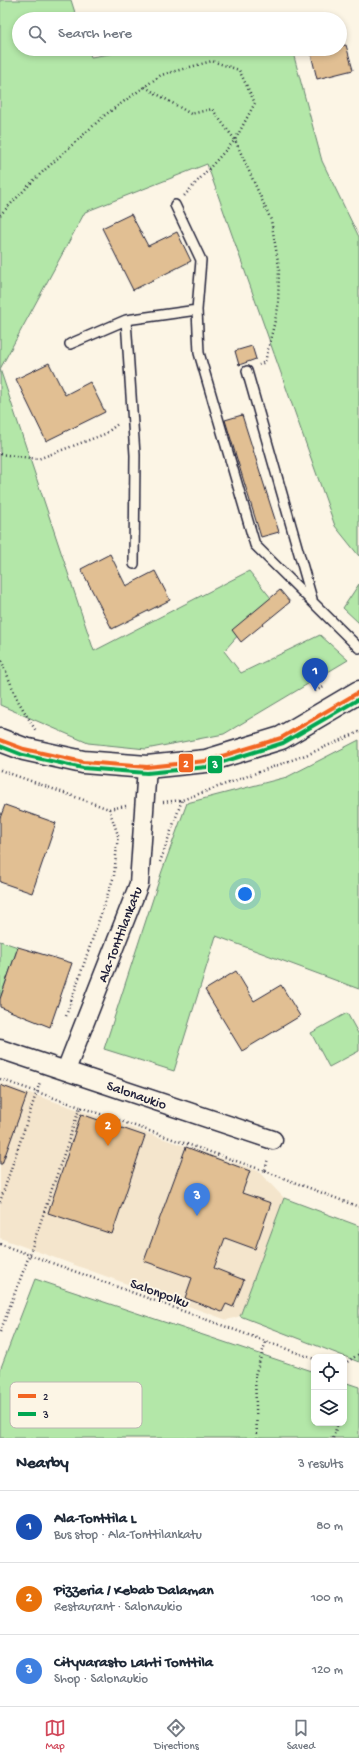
<!DOCTYPE html>
<html lang="en">
<head>
<meta charset="utf-8">
<style>
	body { margin:0; font-family:"Gochi Hand",sans-serif; background:#f2f2f3; color:#1f2937 }
	.controls { position:absolute; right:12px; bottom:12px; display:grid; overflow:hidden; border-radius:8px; box-shadow:0 2px 6px #0003 }
	.controls button { width:36px; height:36px; display:grid; place-items:center; padding:0; border:0; border-bottom:1px solid #e0e1e3; background:#fff; color:#1f2937; font:20px sans-serif }
	.you { position:absolute; left:245px; top:894px; width:14px; height:14px; margin:-10px; border:3px solid #fff; border-radius:50%; background:#1a73e8; box-shadow:0 0 0 6px #1a73e833 }
	.badge { display:grid; place-items:center; width:26px; height:26px; border-radius:50%; background:#d1495b; color:#fff; font-size:13px; font-weight:700 }
	.pin { position:absolute; translate:-50% -33px; filter:drop-shadow(0 1px 2px #0008) }
	.pin::after { content:''; position:absolute; top:21px; width:14px; height:12px; background:inherit; clip-path:polygon(0 0,100% 0,50% 100%) }
	.list { margin:0; padding:0; list-style:none }
	h2 { display:flex; justify-content:space-between; align-items:center; height:52px; margin:0; padding:0 16px; font-size:17px }
	h2 small { font-size:13px; font-weight:400; color:#747a83 }
	.list li { display:grid; grid-template-columns:26px 1fr auto; gap:12px; align-items:center; box-sizing:border-box; height:72px; padding:0 16px; border-top:1px solid #e0e1e3 }
	.list b { display:block; font-size:15px; white-space:nowrap }
	.list p { margin:0; font-size:13px; white-space:nowrap; color:#747a83 }
	.list em { font-size:13px; font-style:normal; color:#747a83 }
	.icon { flex:none; width:22px; height:22px; fill:none; stroke:currentColor; stroke-width:2; stroke-linecap:round; stroke-linejoin:round }
	.map { position:relative; flex:none; width:359px; height:1438px; overflow:hidden }
	.search { position:absolute; background:#fff; box-shadow:0 2px 6px #0003; left:12px; right:12px; top:12px; height:44px; display:flex; align-items:center; gap:10px; box-sizing:border-box; padding:0 14px; border-radius:22px; color:#747a83; font-size:15px }
	.sheet { height:268px; background:#fff }
	nav { display:flex; justify-content:space-around; align-items:center; box-sizing:border-box; height:56px; border-top:1px solid #e0e1e3; background:#fff; font-size:11px; color:#747a83 }
	nav a { display:grid; justify-items:center; gap:2px }
	nav .on { color:#d1495b }
	.map>svg:first-child { display:block }
	.built { fill:#f4e5cc }
	.green { fill:#b3e7a8; stroke:#6a8472 }
	.building { fill:#e1bf93; stroke:#22223b }
	.lines { fill:none; stroke-linecap:round; stroke-linejoin:round }
	.lane-casing { stroke:#22223b; stroke-width:12 }
	.street-casing { stroke:#22223b; stroke-width:21 }
	.secondary-casing { stroke:#22223b; stroke-width:25 }
	.path { stroke:#22223b; stroke-width:2.5; stroke-dasharray:1 3; stroke-linecap:butt }
	.lane { stroke:#fcf5e5; stroke-width:9 }
	.street { stroke:#fcf5e5; stroke-width:18 }
	.secondary { stroke:#fcf5e5; stroke-width:22 }
	.bus-1-casing { stroke:#fcf5e5; stroke-width:7 }
	.bus-2-casing { stroke:#fcf5e5; stroke-width:7 }
	.bus-1 { stroke:#f26522; stroke-width:4 }
	.bus-2 { stroke:#00a651; stroke-width:4 }
	.labels { text-anchor:middle; stroke-width:4; stroke-linejoin:round; paint-order:stroke }
	.street-label { font-size:14px; fill:#22223b; stroke:#fcf5e5 }
	.key { fill:#fcf5e5; stroke:#bbb6b2; stroke-width:1 }
	.key-label { font-size:11px; fill:#22223b }
	.line-badge { stroke:#fcf5e5; stroke-width:1.5 }
	.badge-label { font-size:11px; text-anchor:middle; font-weight:bold; fill:#fff }
</style>
</head>
<body>
<div class="map">
<svg width="359" height="1438" viewBox="0 0 359 1438">
	<rect width="100%" height="100%" fill="#fcf5e5"/>
	<filter id="ink" filterUnits="userSpaceOnUse"><feTurbulence type="fractalNoise" baseFrequency=".025" numOctaves="2"/><feDisplacementMap in="SourceGraphic" scale="8" xChannelSelector="R" yChannelSelector="G"/><feConvolveMatrix kernelMatrix="1 2 1 2 8 2 1 2 1" color-interpolation-filters="sRGB"/></filter>
	<g filter="url(#ink)">
		<path class="built" d="M0,1083L258,1171L284,1198L240,1316L227,1320L0,1238Z"/>
		<path class="green" d="M0,0H71L77,19H19V49H88L91,57L141,49H292L322,161L359,237V556L335,526L207,164L85,212L0,369L94,651L249,571L271,598L224,651L241,673L320,635L348,660L224,734L146,749L88,743L0,705Z
			M359,584V623L343,608Z
			M359,740V989L216,936L174,1071L104,1049L162,871L187,803L287,777Z
			M0,941L18,947L0,999Z
			M347,1013L359,1035V1051L329,1067L311,1033Z
			M284,1198L359,1226V1362L240,1316Z
			M35,1279L314,1372V1423H344V1382L359,1387V1438H0V1370Z"/>
		<path class="building" d="M346,45L353,70L317,79L311,54L330,49H340V46Z
			M131,214L148,246L177,232L191,261L133,290L102,228Z
			M252,346L256,359L239,365L235,351Z
			M49,363L65,395L90,382L105,412L46,441L16,379Z
			M242,415L279,532L261,537L225,420Z
			M110,554L126,586L155,571L170,600L112,629L81,569Z
			M280,590L290,602L241,642L232,630Z
			M5,805L56,823L32,893L0,882V818Z
			M18,947L72,963L50,1027L0,1007V999Z
			M236,971L254,1001L281,985L300,1016L242,1051L205,990Z
			M0,1085L27,1095L2,1164H0Z
			M81,1114L145,1136L112,1234L48,1213Z
			M186,1147L250,1171L242,1193L271,1203L255,1249L225,1238L214,1268L244,1280L233,1307L226,1304L222,1312L185,1298L192,1278L144,1261Z"/>
		<g class="lines">
			<g class="lane-casing">
				<path id="lane" d="M175,205L201,260L197,310L199,353L255,545L359,648
					M70,344L126,320
					M247,371L312,599
					M134,564L135,455L126,320L197,310"/>
			</g>
			<g class="street-casing">
				<path id="street" d="M0,1049L273,1140
					M66,1070L139,884L147,767"/>
			</g>
			<g class="secondary-casing">
				<path id="secondary" d="M0,740L24,749L83,762L147,767L206,761L281,738L359,692"/>
			</g>
			<path class="path" d="M145,87L191,114L212,109L235,140L184,196
				M0,215L36,178L105,115L161,75L212,61L239,70L255,103L235,140L271,220L279,267L278,308L265,362L259,365
				M0,454L38,459L105,434L119,423
				M0,657L17,699L36,731
				M315,691L324,687
				M0,770L109,809L126,806
				M163,802L182,800L311,753L359,732
				M160,862L182,800
				M66,1016L114,876L118,835L109,809
				M0,1079L80,1107
				M265,1171L359,1207
				M0,1202L40,1082
				M0,1244L314,1359
				M0,1332L29,1256L80,1107L265,1171L268,1158
				M344,1364L359,1354
				M344,1400V1403
				M257,1438L255,1375L266,1341
				M333,1438L338,1423"/>
			<use href="#lane" class="lane"/>
			<use href="#street" class="street"/>
			<use href="#secondary" class="secondary"/>
			<g class="bus-1-casing">
				<path id="bus-1" d="M0,740L24,749L83,762L147,767L206,761L281,738L359,692"/>
			</g>
			<g class="bus-2-casing">
				<path id="bus-2" d="M0,746L23,755L83,768L147,773L207,767L283,743L359,699"/>
			</g>
			<use href="#bus-1" class="bus-1"/>
			<use href="#bus-2" class="bus-2"/>
		</g>
	</g>
	<g class="labels">
		<g class="street-label">
			<text transform="translate(119 934) rotate(-69)" y="5">Ala-Tonttilankatu</text>
			<text transform="translate(137 1094) rotate(19)" y="5">Salonaukio</text>
			<text transform="translate(160 1292) rotate(20)" y="5">Salonpolku</text>
		</g>
	</g>
	<rect x="10" y="1382" width="132" height="46" rx="6" class="key"/>
	<rect x="18" y="1394" width="18" height="4" fill="#f26522"/>
	<rect x="18" y="1412" width="18" height="4" fill="#00a651"/>
	<g class="key-label">
		<text x="43" y="1400">2</text>
		<text x="43" y="1418">3</text>
	</g>
	<g class="line-badge">
		<rect x="178" y="753" width="16" height="20" rx="4" fill="#f26522"/>
		<rect x="207" y="755" width="16" height="19" rx="4" fill="#00a651"/>
	</g>
	<g class="badge-label">
		<text x="186" y="767">2</text>
		<text x="215" y="768">3</text>
	</g>
</svg>
<div class="controls">
<button><svg class="icon" aria-label="locate" viewBox="0 0 24 24"><circle cx="12" cy="12" r="6"/><path d="M12 2v4M12 18v4M2 12h4M18 12h4"/></svg></button>
<button><svg class="icon" aria-label="layers" viewBox="0 0 24 24"><path d="M12 4l9 5-9 5-9-5zM3 14l9 5 9-5"/></svg></button>
</div>
<div class="you"></div>
<div class="pin badge" style="left:315px;top:691px;background:#1a4fb4">1</div>
<div class="pin badge" style="left:108px;top:1146px;background:#e8710a">2</div>
<div class="pin badge" style="left:197px;top:1216px;background:#3f7fe0">3</div>
<div class="search"><svg class="icon" aria-label="search" viewBox="0 0 24 24"><circle cx="10" cy="10" r="6"/><path d="M15 15l6 6"/></svg>Search here</div>
</div>
<section class="sheet">
<h2>Nearby<small>3 results</small></h2>
<ul class="list">
<li><span class="badge" style="background:#1a4fb4">1</span><div><b>Ala-Tonttila L</b><p>Bus stop · Ala-Tonttilankatu</p></div><em>80 m</em></li>
<li><span class="badge" style="background:#e8710a">2</span><div><b>Pizzeria / Kebab Dalaman</b><p>Restaurant · Salonaukio</p></div><em>100 m</em></li>
<li><span class="badge" style="background:#3f7fe0">3</span><div><b>Cityvarasto Lahti Tonttila</b><p>Shop · Salonaukio</p></div><em>120 m</em></li>
</ul>
</section>
<nav>
<a class="on"><svg class="icon" aria-label="map" viewBox="0 0 24 24"><path d="M3 6l6-2 6 2 6-2v14l-6 2-6-2-6 2zM9 4v14M15 6v14"/></svg>Map</a>
<a><svg class="icon" aria-label="directions" viewBox="0 0 24 24"><path d="M12 3l9 9-9 9-9-9zM9 14v-3h6M13 9l2 2-2 2"/></svg>Directions</a>
<a><svg class="icon" aria-label="saved" viewBox="0 0 24 24"><path d="M7 4h10v16l-5-4-5 4z"/></svg>Saved</a>
</nav>
</body>
</html>
